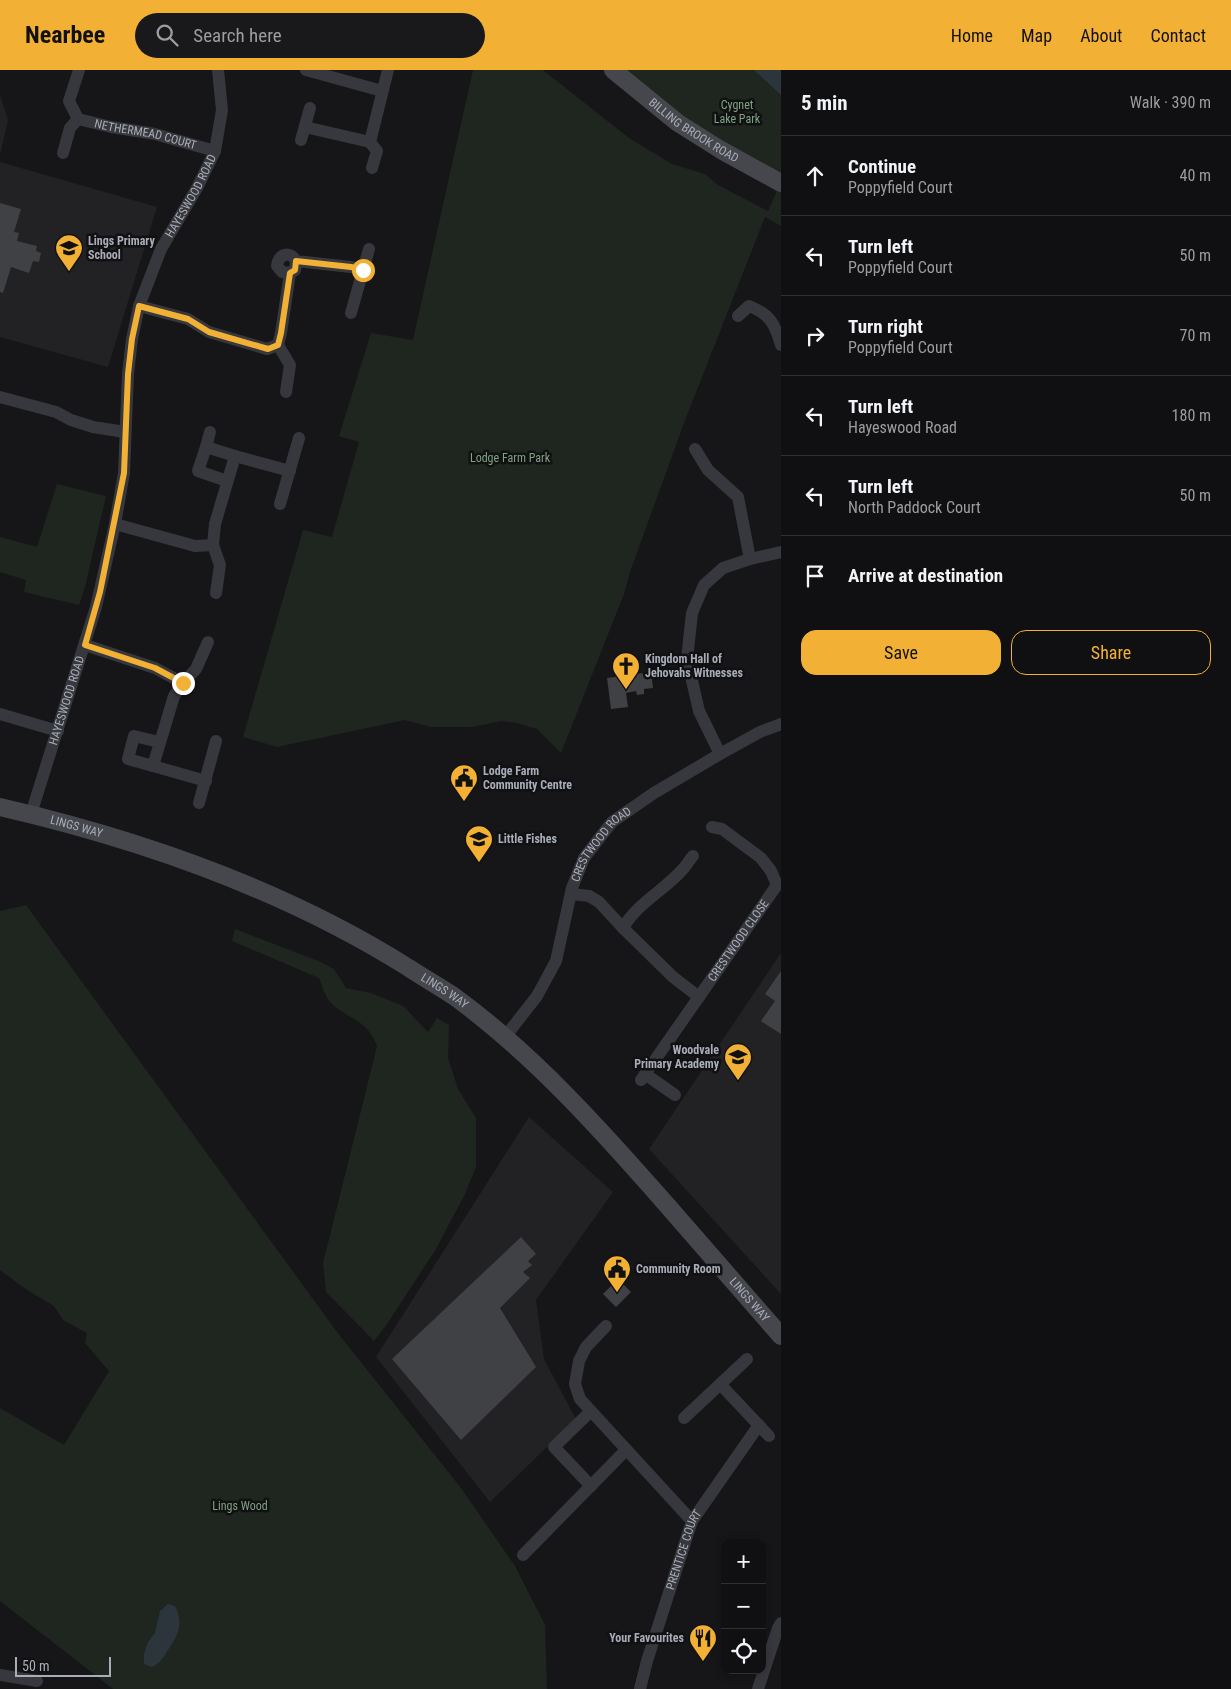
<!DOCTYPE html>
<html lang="en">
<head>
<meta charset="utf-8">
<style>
	body { margin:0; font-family:"Roboto Condensed",sans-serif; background:#19191b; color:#f1f3f6 }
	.controls { position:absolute; right:15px; bottom:15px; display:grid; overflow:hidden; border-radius:10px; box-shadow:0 2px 8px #0003 }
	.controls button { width:45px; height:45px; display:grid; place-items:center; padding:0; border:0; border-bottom:1px solid #303032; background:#101012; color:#f1f3f6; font:25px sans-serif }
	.scale { position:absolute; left:15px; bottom:12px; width:96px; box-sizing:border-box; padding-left:5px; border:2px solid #a8adb8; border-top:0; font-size:14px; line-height:18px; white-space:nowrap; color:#a8adb8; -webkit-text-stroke:4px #111113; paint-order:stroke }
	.stop { position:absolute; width:15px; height:15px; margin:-11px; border:4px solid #f2b134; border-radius:50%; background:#fff }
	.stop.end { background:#f2b134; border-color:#fff; box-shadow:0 1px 5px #0008 }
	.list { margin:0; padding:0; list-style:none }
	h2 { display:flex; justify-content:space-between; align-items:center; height:65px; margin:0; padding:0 20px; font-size:21px }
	h2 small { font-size:16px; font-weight:400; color:#9c9d9f }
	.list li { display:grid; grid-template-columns:32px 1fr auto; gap:15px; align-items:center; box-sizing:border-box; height:80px; padding:0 20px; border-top:1px solid #303032 }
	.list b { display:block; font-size:19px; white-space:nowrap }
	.list p { margin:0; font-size:16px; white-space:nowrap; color:#9c9d9f }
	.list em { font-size:16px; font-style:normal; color:#9c9d9f }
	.actions { display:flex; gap:10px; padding:15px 20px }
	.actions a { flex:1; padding:11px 0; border:1px solid #f2b134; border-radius:15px; text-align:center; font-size:18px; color:#f2b134 }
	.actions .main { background:#f2b134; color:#111 }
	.icon { flex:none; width:28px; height:28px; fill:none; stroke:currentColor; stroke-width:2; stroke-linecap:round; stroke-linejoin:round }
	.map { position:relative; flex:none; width:781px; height:1619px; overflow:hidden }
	header { display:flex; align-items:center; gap:30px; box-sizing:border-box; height:70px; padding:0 25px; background:#f2b134; color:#111 }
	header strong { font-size:24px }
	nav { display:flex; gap:28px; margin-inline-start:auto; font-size:18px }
	.search { width:350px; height:45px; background:#19191b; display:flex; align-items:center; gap:12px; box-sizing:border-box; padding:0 18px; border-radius:28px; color:#9c9d9f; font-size:19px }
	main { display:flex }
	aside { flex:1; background:#101012 }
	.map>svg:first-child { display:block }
	.built { fill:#222225 }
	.green { fill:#1e261f }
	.water { fill:#2c353c }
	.building { fill:#404145 }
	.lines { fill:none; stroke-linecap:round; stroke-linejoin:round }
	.street { stroke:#37383d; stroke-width:12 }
	.secondary { stroke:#45474d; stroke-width:18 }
	.route { stroke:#f2b134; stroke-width:6 }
	.labels { text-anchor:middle; stroke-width:5; stroke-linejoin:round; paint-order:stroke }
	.park-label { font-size:12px; fill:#7fa381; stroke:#111113 }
	.street-label { font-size:12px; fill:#a8adb8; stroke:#111113 }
	.poi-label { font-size:12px; font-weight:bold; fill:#a8adb8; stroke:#111113; text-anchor:start }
</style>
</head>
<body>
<header>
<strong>Nearbee</strong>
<div class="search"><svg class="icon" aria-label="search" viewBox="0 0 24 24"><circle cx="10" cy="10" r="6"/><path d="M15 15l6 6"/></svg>Search here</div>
<nav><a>Home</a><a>Map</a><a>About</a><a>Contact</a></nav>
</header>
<main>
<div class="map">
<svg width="781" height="1619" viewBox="0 0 781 1619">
	<rect width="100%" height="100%" fill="#161618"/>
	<path class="built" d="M0,25L8,50L0,85Z
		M0,92L157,137L108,297L0,267Z
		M781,883V1224L649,1079Z
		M529,1047L613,1122L536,1230L544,1289L576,1349L490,1432L376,1287Z"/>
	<path class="green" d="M473,0H543L629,68L672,94L705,104L718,115L768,141L778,119L781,120V156L765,147L684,353L630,502L624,524L561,683L537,659L517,653L501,651L473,657H431L405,650L277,677L243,667L303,460L332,467L359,372L339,366L371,263L413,270Z
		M613,0H781V113Z
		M57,414L106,426L85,517L79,535L24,522L26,510L0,502V467L37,477Z
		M26,835L337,1262L461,1418L515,1496L545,1555L547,1619H113L0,1531V1338L64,1375L109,1301L85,1273L87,1263L63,1250L54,1236L27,1220L0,1200V841Z
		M235,859L321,892L334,899L346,918L371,923L403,936L428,962L437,948L449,955L448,988L458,1019L476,1048V1097L465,1124L436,1179L387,1254L374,1271L326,1222L323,1193L377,976C367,949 349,950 331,933C325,927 322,915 319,908L232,871Z"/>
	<path class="water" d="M754,0H781V25Z
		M168,1534L175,1536C184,1553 178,1566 168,1580C163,1588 160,1593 152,1597L144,1594V1584L148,1572L155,1563L160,1541Z"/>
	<path class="building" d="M0,133L21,139L14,162L19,163L17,171L37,176L36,181L41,183L39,192L33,191L29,203L11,197L3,223L0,222Z
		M651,602L653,618L644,619V624L637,625L636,621L626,623L628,637L611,639L607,608Z
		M781,901V964L761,951L775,931L765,924Z
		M521,1167L536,1184L528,1191L532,1195L523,1202L530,1208L500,1238L536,1297L461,1370L392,1289Z
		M618,1209L631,1222L616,1237L603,1224Z"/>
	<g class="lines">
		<g class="street">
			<path id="s1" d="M79,0L69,31L78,49L111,57L155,64L215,81"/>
			<path d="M306,0L382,21"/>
			<path d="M305,57L370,72"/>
			<path d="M301,70L310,38"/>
			<path d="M63,83L70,58L78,49"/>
			<path d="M372,98L377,81L370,72L388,0"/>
			<path d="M296,191L295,200L290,203L282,202L277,196C278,184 290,180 296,191L351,197L363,200"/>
			<path d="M139,236L188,249L209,262L267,279L278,275L281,263L290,203"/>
			<path d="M351,243L369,179"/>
			<path d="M738,246L749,236C770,244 775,254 781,275"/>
			<path d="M278,275L290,295L286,322"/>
			<path d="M0,327L56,342L71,350L93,357L125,362"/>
			<path d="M206,377L210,362"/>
			<path d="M695,379L708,400L738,427L750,489"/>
			<path d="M227,411L198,401L206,377L235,386"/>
			<path d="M280,434L299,368"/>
			<path d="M115,454L195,476L213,475L215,454L235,386L290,401"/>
			<path d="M213,475L220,495L216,523"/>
			<path d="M85,575L155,598L183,613L174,626L153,696L206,711"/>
			<path d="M183,613L196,599L208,572"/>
			<path d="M0,644L58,661"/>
			<path d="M720,684L699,641L687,589L692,543L704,515L723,498L750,489L781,482"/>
			<path d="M153,696L128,689L134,666L159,672"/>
			<path d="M199,733L216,671"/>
			<path id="s2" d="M31,744L96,537L115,454L124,403L128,304L132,269L139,236L161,179L197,118L215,81L222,40L218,0"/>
			<path d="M571,824L589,826L599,832L623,858L673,907L699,927"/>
			<path d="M623,858C637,833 665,820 683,799C687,795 689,790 693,786"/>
			<path id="s3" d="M505,967L537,926L556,891L572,818L584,788L612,752L654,723L720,684L760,662L781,654"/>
			<path d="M645,1004L675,1025"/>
			<path id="s4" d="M641,1010L777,815L771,801L761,788L722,759L712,757"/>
			<path d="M606,1256L586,1277L579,1291L575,1314L580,1329L692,1451"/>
			<path d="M720,1314L769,1366"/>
			<path d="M590,1342L554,1377L591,1416"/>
			<path d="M684,1348L747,1289"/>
			<path d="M523,1485L626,1380"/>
			<path d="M0,1605L37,1611"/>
			<path id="s5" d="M640,1619L647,1591L692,1451L759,1355"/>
			<path d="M758,1619L778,1558L781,1553"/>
		</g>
		<g class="secondary">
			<path id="s6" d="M613,0L678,53L721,80L781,113"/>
			<path id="s7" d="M0,737C143,770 285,820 409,898C424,908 440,917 455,927C534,985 601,1060 666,1134C704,1178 743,1222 781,1266"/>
		</g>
	</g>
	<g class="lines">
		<path class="route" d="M183,613L155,598L85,575L100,522L124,403L128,304L132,269L139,236L188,249L209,262L268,279L278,275L281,263L290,203L295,200L296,191L351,197L363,200"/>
	</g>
	<defs>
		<g id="school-pin" transform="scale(1.4375)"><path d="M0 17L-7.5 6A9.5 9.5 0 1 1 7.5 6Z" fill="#f2b134" stroke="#111113"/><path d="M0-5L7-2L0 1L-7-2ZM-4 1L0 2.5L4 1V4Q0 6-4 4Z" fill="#111"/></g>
		<g id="church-pin" transform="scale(1.4375)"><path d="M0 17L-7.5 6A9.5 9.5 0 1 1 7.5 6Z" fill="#f2b134" stroke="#111113"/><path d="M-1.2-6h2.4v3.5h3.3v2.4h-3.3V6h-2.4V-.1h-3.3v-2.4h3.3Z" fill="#111"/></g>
		<g id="civic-pin" transform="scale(1.4375)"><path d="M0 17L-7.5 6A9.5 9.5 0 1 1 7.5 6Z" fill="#f2b134" stroke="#111113"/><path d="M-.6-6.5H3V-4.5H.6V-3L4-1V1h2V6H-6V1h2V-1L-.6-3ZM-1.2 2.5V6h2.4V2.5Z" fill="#111"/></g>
		<g id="restaurant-pin" transform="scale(1.4375)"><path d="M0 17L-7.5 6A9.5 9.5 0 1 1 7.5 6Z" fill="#f2b134" stroke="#111113"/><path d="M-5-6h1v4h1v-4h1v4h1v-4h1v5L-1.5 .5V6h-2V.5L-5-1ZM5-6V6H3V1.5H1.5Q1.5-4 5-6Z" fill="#111"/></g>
	</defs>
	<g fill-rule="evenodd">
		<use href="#school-pin" x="69" y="178"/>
		<use href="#church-pin" x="626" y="596"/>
		<use href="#civic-pin" x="464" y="708"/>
		<use href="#school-pin" x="479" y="769"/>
		<use href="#school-pin" x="738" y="987"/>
		<use href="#civic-pin" x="617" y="1199"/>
		<use href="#restaurant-pin" x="703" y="1568"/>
	</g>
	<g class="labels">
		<g class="park-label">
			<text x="737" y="39">Cygnet<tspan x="737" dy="14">Lake Park</tspan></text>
			<text x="510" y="392">Lodge Farm Park</text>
			<text x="240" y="1440">Lings Wood</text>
		</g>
		<g class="street-label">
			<text dy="4" stroke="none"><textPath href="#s6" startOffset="101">BILLING BROOK ROAD</textPath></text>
			<text dy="4" stroke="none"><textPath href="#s1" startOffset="122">NETHERMEAD COURT</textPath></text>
			<text dy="4" stroke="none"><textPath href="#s2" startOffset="644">HAYESWOOD ROAD</textPath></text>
			<text dy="4" stroke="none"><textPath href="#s2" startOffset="119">HAYESWOOD ROAD</textPath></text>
			<text dy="4" stroke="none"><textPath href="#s7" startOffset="79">LINGS WAY</textPath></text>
			<text dy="4" stroke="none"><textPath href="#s3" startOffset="220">CRESTWOOD ROAD</textPath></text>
			<text dy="4" stroke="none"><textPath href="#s4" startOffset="170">CRESTWOOD CLOSE</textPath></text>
			<text dy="4" stroke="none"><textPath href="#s7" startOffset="484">LINGS WAY</textPath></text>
			<text dy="4" stroke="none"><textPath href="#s7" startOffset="919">LINGS WAY</textPath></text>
			<text dy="4" stroke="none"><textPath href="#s5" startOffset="146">PRENTICE COURT</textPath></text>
		</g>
		<g class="poi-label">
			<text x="88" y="175">Lings Primary<tspan x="88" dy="14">School</tspan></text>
			<text x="645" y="593">Kingdom Hall of<tspan x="645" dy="14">Jehovahs Witnesses</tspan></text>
			<text x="483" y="705">Lodge Farm<tspan x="483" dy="14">Community Centre</tspan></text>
			<text x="498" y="773">Little Fishes</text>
			<text x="719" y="984" text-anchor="end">Woodvale<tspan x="719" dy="14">Primary Academy</tspan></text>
			<text x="636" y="1203">Community Room</text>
			<text x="684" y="1572" text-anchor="end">Your Favourites</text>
		</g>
	</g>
</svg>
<div class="controls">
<button>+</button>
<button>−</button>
<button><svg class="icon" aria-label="locate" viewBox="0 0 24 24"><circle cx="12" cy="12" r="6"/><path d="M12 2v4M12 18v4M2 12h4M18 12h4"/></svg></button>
</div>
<div class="scale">50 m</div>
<div class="stop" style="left:363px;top:200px"></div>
<div class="stop end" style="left:183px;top:613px"></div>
</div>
<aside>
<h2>5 min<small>Walk · 390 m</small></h2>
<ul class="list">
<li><svg class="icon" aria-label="ahead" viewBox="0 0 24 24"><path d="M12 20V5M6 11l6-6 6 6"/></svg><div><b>Continue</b><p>Poppyfield Court</p></div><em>40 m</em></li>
<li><svg class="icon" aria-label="left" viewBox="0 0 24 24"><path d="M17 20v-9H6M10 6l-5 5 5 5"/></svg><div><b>Turn left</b><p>Poppyfield Court</p></div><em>50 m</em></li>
<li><svg class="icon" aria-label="right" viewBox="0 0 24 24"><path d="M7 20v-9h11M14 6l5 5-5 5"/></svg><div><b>Turn right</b><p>Poppyfield Court</p></div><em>70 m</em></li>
<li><svg class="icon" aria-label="left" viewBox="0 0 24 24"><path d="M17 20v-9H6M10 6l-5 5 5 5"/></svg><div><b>Turn left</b><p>Hayeswood Road</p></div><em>180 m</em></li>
<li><svg class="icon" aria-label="left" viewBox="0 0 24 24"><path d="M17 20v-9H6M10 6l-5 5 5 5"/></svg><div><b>Turn left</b><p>North Paddock Court</p></div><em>50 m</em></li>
<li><svg class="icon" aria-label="arrive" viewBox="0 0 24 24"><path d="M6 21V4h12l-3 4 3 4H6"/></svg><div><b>Arrive at destination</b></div></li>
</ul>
<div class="actions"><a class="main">Save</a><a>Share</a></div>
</aside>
</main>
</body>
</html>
